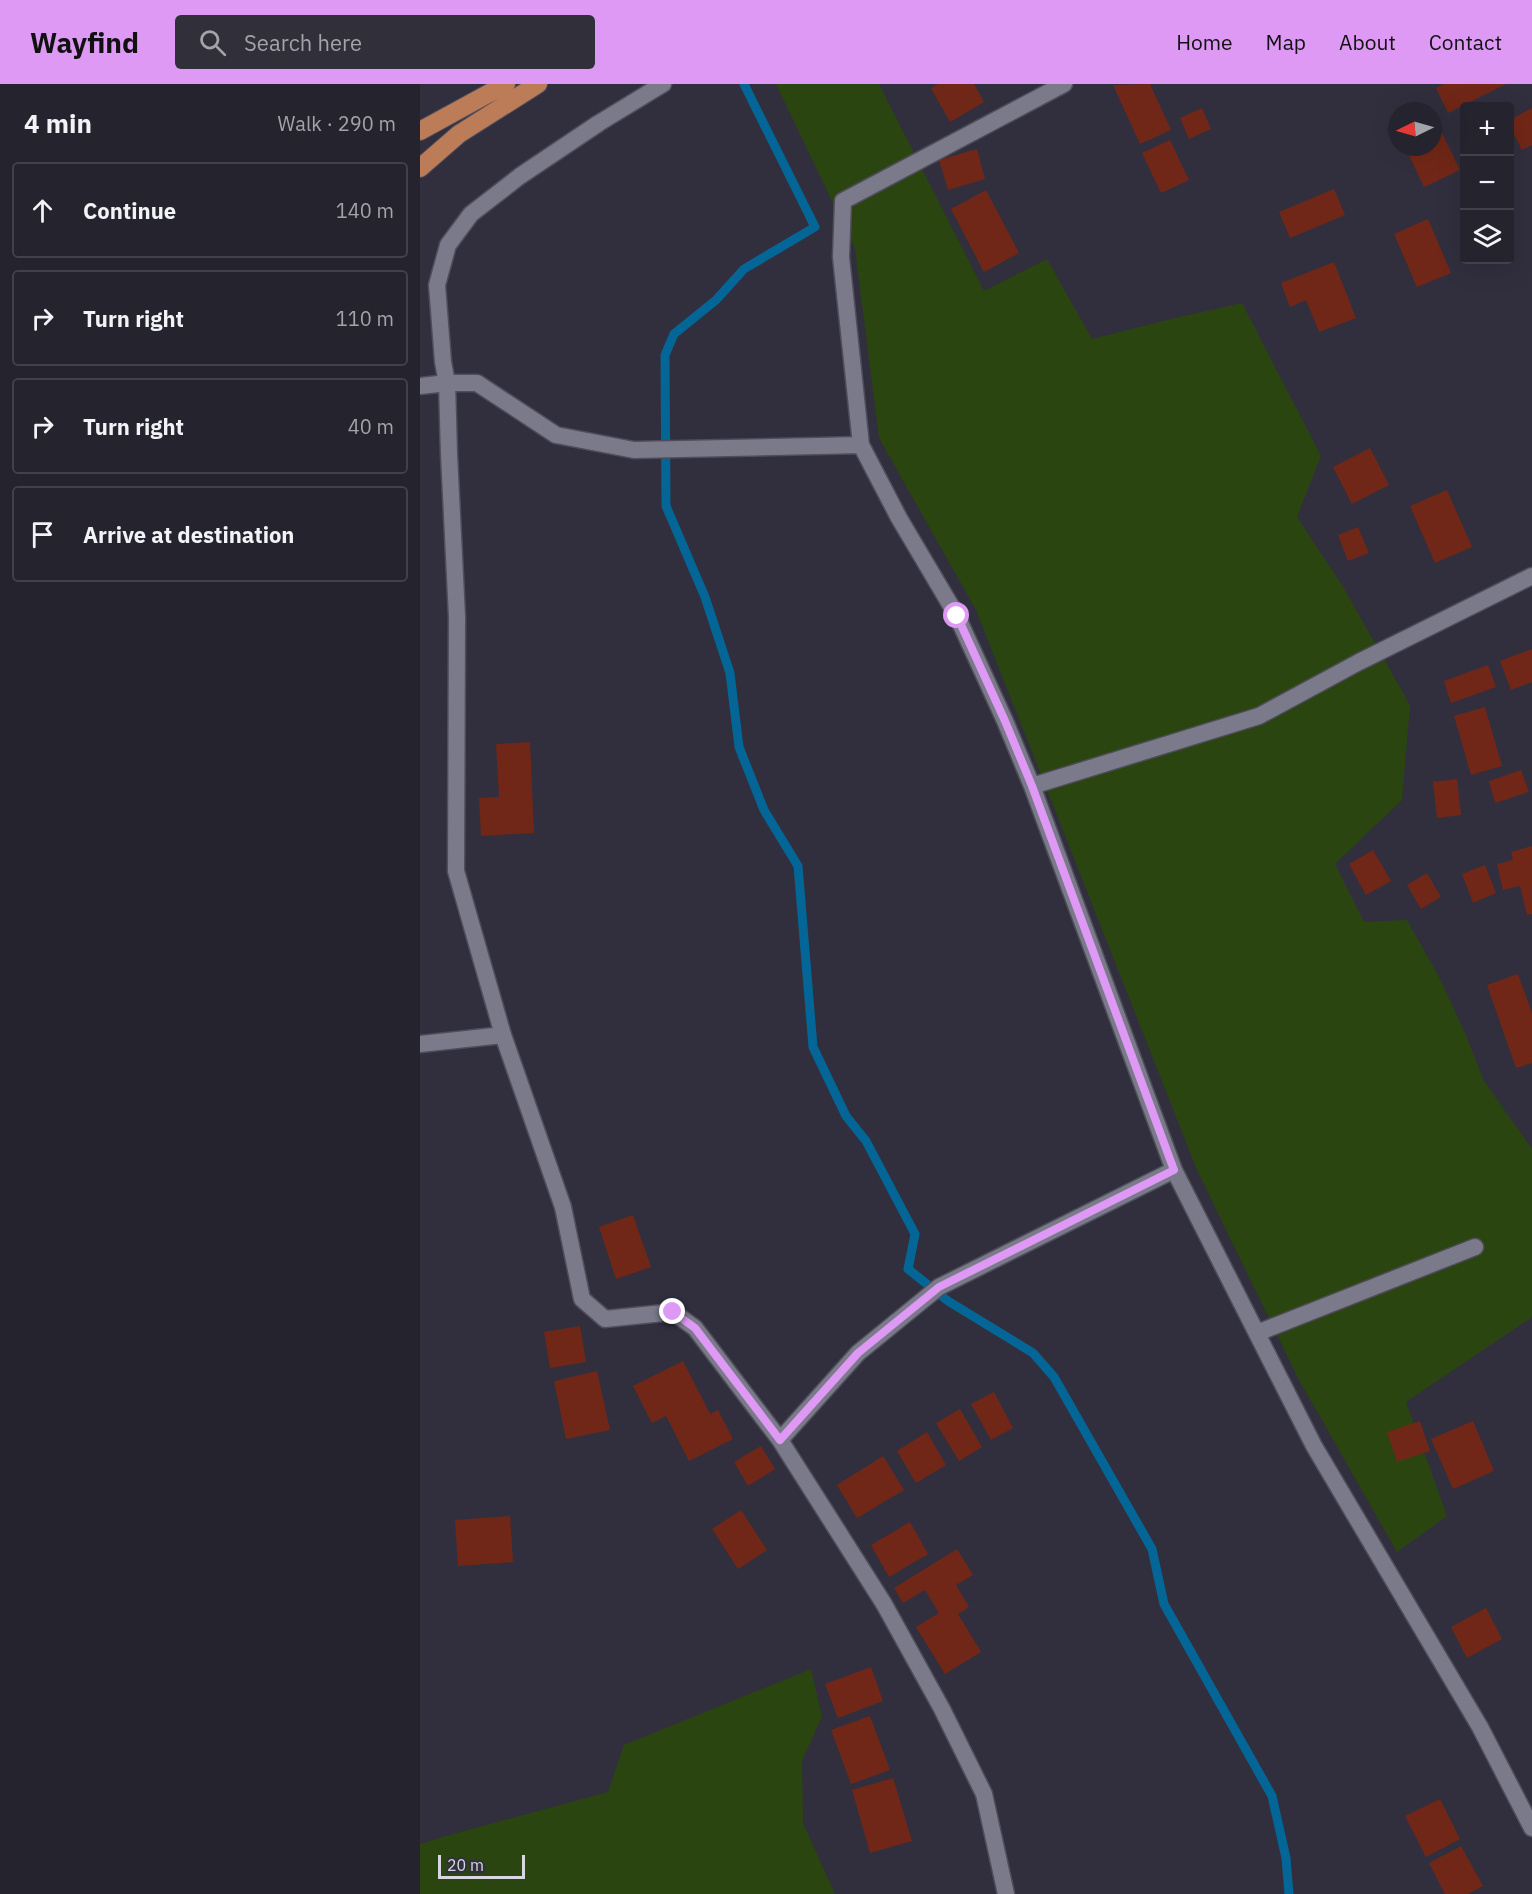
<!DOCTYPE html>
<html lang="en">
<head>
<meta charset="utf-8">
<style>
	body { margin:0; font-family:"IBM Plex Sans",sans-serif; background:#312f3a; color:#f1f3f6 }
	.controls { position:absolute; right:18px; top:18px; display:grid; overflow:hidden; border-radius:6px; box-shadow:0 6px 24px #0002 }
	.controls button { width:54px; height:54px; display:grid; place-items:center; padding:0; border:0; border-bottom:2px solid #42404a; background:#25232e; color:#f1f3f6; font:30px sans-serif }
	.compass { position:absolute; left:968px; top:18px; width:54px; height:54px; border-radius:50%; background:#25232e; box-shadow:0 6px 24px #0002; rotate:265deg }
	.scale { position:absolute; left:18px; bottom:15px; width:87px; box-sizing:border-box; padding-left:6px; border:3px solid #d8d7e1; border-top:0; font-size:16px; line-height:21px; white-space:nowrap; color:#d8d7e1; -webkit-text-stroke:4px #312f3e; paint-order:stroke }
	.stop { position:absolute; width:18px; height:18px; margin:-14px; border:4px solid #dd99f3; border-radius:50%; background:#fff }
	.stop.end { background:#dd99f3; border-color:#fff; box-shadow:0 2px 6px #0008 }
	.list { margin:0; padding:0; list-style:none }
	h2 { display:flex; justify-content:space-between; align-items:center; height:78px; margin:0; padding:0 24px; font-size:26px }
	h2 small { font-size:20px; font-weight:400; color:#a3a4aa }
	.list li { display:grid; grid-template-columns:39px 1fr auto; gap:18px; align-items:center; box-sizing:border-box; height:96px; margin:0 12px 12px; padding:0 12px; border:2px solid #42404a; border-radius:6px }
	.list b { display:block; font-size:22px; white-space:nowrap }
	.list em { font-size:20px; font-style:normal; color:#a3a4aa }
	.icon { flex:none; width:33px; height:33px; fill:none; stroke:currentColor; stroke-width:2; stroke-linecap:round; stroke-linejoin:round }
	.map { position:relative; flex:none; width:1112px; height:1810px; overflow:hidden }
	header { display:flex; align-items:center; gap:36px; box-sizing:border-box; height:84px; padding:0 30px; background:#dd99f3; color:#111 }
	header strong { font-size:28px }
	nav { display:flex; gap:33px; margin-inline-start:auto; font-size:21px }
	.search { width:420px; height:54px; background:#312f3a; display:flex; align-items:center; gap:15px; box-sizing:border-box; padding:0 21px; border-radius:6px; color:#a3a4aa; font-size:22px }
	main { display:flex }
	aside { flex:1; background:#25232e }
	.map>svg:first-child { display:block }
	.green { fill:#2b4510 }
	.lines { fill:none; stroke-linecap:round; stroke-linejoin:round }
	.stream { stroke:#036696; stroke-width:9 }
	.building { fill:#712717 }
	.minor-casing { stroke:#4e4d59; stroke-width:19 }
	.motorway-casing { stroke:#4e4d59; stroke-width:20 }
	.minor { stroke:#7b7a8b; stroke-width:16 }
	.motorway { stroke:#bd7c58; stroke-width:18 }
	.route { stroke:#dd99f3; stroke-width:8 }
</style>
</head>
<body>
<header>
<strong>Wayfind</strong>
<div class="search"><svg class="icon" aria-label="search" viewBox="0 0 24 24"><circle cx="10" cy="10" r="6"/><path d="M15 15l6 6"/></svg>Search here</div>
<nav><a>Home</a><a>Map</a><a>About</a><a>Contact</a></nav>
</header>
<main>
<aside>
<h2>4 min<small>Walk · 290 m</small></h2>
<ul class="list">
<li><svg class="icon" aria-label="ahead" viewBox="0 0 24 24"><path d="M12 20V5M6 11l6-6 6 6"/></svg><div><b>Continue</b></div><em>140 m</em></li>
<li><svg class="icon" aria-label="right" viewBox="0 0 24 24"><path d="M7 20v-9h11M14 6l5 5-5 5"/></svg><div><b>Turn right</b></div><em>110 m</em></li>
<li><svg class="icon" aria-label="right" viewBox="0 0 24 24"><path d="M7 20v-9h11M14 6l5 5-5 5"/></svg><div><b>Turn right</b></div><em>40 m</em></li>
<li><svg class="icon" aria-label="arrive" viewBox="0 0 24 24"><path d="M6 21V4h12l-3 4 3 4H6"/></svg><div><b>Arrive at destination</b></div></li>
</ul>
</aside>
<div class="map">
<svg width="1112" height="1810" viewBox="0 0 1112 1810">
	<rect width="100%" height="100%" fill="#312f3e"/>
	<path class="green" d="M356,0H459L564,207L627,175L672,255L751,235L822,219L901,372L877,433L922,501L990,621L982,716L915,780L944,838L987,836L1020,895L1045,949L1064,997L1112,1065V1233L986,1318L1027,1432L977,1468L878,1294L777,1086L556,526L459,354L435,165Z
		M391,1585L402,1633L382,1677L383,1739L415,1810H0V1760L26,1752L188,1708L204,1661Z"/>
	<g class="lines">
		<path class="stream" d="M324,0L395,143L324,185L296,216L254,250L245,271L246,422L285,513L310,589L319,663L344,726L378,782L393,963L426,1032L446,1057L495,1150L488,1185L528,1217L613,1269L634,1293L732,1465L744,1520L852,1712L866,1774L869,1810"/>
	</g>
	<path class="building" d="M518,0H554L564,18L530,38L511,4Z
		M730,0L751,46L720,60L693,1Z
		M1024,0H1086L1028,29L1016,4Z
		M782,24L791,45L769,55L760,34Z
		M1112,24V61L1102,66L1090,43V36Z
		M1013,30L1040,86L1004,103L985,63H1013Z
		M750,56L769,96L741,109L722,69Z
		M557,65L565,95L528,106L519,76Z
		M914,105L925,131L870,154L859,128Z
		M566,106L599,169L564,188L531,125Z
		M1008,135L1031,189L997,203L974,150Z
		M914,178L936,234L899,248L886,216L870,223L861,199Z
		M950,364L969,401L932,420L913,383Z
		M1027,406L1052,463L1015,479L990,422Z
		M938,443L949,469L928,477L918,451Z
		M1112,565V598L1091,606L1080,577Z
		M1068,581L1076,603L1031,619L1024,597Z
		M1065,623L1082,682L1051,691L1034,632Z
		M110,658L114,749L61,752L59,714L79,713L76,660Z
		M1101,686L1109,708L1075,719L1069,697Z
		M1037,695L1041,731L1017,734L1013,698Z
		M1112,762V830L1107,831L1100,802L1083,806L1077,780L1093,776L1091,768Z
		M953,766L971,797L946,811L929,780Z
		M1065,781L1076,809L1053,819L1042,790Z
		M1007,789L1021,813L1001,825L987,801Z
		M1098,890L1112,929V979L1096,984L1067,901Z
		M213,1131L231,1183L196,1195L179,1143Z
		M160,1242L166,1278L130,1284L124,1248Z
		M263,1277L290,1330L298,1326L313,1355L269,1377L246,1332L232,1339L213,1302Z
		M177,1287L190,1346L146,1355L134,1297Z
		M574,1308L593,1344L571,1356L551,1320Z
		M540,1325L562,1363L539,1377L516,1339Z
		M1000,1337L1010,1367L977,1378L967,1348Z
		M1053,1337L1074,1387L1033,1405L1011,1355Z
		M507,1348L526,1381L496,1399L477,1367Z
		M341,1362L355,1385L328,1402L314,1378Z
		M463,1372L484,1406L437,1434L417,1401Z
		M321,1426L347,1466L318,1485L292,1445Z
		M90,1432L93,1478L38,1482L35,1436Z
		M490,1438L508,1470L469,1493L451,1461Z
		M537,1465L553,1491L536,1501L549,1523L538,1530L561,1568L525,1590L496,1543L519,1529L505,1506L483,1519L474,1504Z
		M1066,1524L1082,1555L1047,1574L1031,1543Z
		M451,1583L463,1617L418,1634L405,1600Z
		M450,1632L470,1686L431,1700L411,1646Z
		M473,1694L492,1757L450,1769L432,1706Z
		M1020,1715L1040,1755L1006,1773L985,1732Z
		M1041,1762L1063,1802L1048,1810H1025L1009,1779Z"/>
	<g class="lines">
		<g class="minor-casing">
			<path id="minor" d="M243,0L179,39L100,92L51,130L28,161L17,201L23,278L27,299L29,370L37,533L36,787L83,951L143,1123L162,1215L185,1235L253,1228L275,1244L360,1356L464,1520L522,1625L564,1710L586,1810
				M0,302L27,299H57L136,351L214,366L441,361L479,434L537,532L585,637L612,702L754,1086L894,1362L1060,1643L1112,1744
				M441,361L421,173L423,117L644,0
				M612,702L839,632L939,578L1112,492
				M0,960L83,951
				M837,1249L1055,1163
				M360,1356L438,1269L519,1203L754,1086"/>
		</g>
		<g class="motorway-casing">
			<path id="motorway" d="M0,47L86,0
				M0,84L39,50L118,0"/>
		</g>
		<use href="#minor" class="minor"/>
		<use href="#motorway" class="motorway"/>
	</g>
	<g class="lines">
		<path class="route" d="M253,1228L275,1244L360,1356L438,1269L519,1203L754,1086L612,702L585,637L537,532"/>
	</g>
</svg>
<div class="controls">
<button>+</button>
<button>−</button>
<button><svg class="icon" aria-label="layers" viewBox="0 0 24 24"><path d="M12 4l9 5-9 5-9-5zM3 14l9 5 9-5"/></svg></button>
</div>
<svg class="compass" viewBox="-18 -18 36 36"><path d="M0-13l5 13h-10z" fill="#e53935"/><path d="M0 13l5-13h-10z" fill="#a3a4aa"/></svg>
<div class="scale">20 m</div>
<div class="stop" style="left:537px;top:532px"></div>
<div class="stop end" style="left:253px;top:1228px"></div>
</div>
</main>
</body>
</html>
